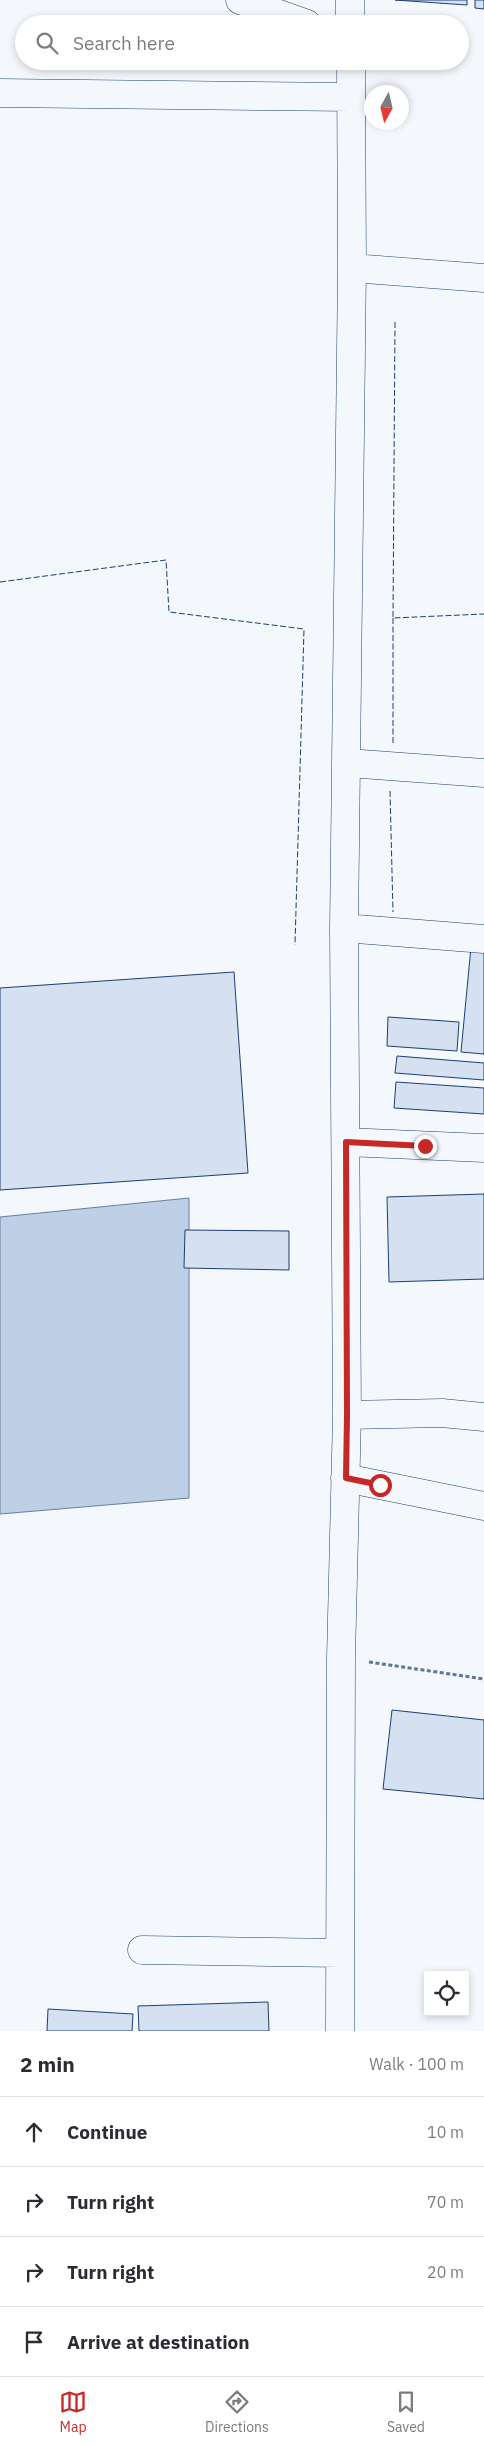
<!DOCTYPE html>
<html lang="en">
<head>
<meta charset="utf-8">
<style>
	body { margin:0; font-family:"IBM Plex Sans",sans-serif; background:#f2f2f3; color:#2b2b33 }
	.controls { position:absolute; right:15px; bottom:15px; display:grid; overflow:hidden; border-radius:0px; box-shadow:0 2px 8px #0003 }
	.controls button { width:45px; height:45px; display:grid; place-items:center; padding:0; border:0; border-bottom:1px solid #e1e1e2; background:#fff; color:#2b2b33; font:25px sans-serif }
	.compass { position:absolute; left:364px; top:85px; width:45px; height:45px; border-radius:50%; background:#fff; box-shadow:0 2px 8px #0003; rotate:188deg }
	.stop { position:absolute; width:15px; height:15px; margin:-11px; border:4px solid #c62828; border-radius:50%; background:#fff }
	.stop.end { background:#c62828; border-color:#fff; box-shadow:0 1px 5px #0008 }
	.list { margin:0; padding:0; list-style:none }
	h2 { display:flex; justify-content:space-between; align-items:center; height:65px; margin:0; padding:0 20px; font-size:21px }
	h2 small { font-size:16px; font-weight:400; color:#7c7c81 }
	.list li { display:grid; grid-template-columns:32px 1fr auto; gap:15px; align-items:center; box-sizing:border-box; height:70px; padding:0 20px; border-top:1px solid #e1e1e2 }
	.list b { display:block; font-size:19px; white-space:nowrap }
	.list em { font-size:16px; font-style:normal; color:#7c7c81 }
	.icon { flex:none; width:28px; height:28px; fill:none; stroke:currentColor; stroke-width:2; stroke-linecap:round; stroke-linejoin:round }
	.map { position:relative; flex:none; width:484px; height:2031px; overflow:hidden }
	.search { position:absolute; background:#fff; box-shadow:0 2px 8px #0003; left:15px; right:15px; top:15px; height:55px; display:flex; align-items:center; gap:12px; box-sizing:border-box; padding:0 18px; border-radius:28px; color:#7c7c81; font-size:19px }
	.sheet { height:345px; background:#fff }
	nav { display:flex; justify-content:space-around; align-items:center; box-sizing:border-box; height:70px; border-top:1px solid #e1e1e2; background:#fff; font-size:14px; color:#7c7c81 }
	nav a { display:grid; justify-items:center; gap:2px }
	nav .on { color:#c62828 }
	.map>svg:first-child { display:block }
	.water { fill:#bed0e5; stroke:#687fa3 }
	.building { fill:#d5e0f0; stroke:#1d3f73 }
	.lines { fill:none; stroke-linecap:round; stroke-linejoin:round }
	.minor-casing { stroke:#1d3f73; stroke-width:29 }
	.path { stroke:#5e769c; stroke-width:3; stroke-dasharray:4 2.5; stroke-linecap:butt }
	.minor { stroke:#f4f7fb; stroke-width:28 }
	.fence { stroke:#1d3f73; stroke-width:1; stroke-dasharray:6 2.5; stroke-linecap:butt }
	.route { stroke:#c62828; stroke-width:6 }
</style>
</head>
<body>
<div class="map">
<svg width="484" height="2031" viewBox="0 0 484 2031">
	<rect width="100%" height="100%" fill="#f4f7fb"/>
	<path class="water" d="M189,1198V1498L0,1514V1217Z"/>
	<path class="building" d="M395,0H467V5Z
		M475,0H484V9L475,8Z
		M471,947L484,948V1054L461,1052Z
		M234,972L248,1173L0,1190V988Z
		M388,1017L459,1022L457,1051L387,1046Z
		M397,1056L484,1063V1080L395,1073Z
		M396,1082L484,1088V1114L394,1108Z
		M484,1194V1279L389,1282L387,1197Z
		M185,1230L289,1231V1270L184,1268Z
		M392,1710L484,1720V1799L383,1789Z
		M268,2002L269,2031H139L138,2006Z
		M48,2009L133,2014L132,2031H47Z"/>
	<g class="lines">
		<g class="minor-casing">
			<path id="minor" d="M240,0L307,24
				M350,0V24
				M0,93L351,97
				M352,268L484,278
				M348,763L484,773
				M344,928L484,939
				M346,1142L484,1148
				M347,1415L442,1413L484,1417
				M345,1478L484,1506
				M142,1950L340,1953
				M340,2031L341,1658L347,1415L344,928L352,268L351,61"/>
		</g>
		<path class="path" d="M369,1662L484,1679"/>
		<use href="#minor" class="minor"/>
		<path class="fence" d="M395,322L393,618L484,614
			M0,582L166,560L169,612L304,629L295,945
			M393,618V743
			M390,791L393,912"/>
	</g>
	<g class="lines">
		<path class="route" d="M380,1485L346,1478L347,1415L346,1142L425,1146"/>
	</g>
</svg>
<div class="controls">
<button><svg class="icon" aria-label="locate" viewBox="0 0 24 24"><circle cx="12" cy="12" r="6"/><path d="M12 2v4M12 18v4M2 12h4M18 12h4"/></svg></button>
</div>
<svg class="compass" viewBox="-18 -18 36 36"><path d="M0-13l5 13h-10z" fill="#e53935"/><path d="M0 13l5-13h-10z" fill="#7c7c81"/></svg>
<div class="stop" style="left:380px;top:1485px"></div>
<div class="stop end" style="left:425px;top:1146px"></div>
<div class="search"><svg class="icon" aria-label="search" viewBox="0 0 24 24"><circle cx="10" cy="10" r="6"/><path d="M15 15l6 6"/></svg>Search here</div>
</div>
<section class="sheet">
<h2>2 min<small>Walk · 100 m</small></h2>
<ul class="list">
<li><svg class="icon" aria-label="ahead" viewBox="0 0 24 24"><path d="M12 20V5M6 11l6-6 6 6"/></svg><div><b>Continue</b></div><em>10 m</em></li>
<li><svg class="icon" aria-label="right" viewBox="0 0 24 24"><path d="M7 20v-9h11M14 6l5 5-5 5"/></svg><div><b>Turn right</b></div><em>70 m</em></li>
<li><svg class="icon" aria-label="right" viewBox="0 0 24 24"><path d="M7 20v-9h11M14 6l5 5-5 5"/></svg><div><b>Turn right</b></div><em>20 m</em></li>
<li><svg class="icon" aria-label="arrive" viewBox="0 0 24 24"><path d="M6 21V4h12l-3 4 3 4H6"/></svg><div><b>Arrive at destination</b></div></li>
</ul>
</section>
<nav>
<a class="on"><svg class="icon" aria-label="map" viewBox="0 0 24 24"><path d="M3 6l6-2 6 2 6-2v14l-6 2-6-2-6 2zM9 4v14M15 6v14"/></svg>Map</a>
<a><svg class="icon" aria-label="directions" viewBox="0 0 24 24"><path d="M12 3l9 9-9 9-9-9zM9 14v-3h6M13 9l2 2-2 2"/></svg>Directions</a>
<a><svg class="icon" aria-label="saved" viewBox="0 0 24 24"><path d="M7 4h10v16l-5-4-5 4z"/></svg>Saved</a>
</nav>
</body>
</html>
